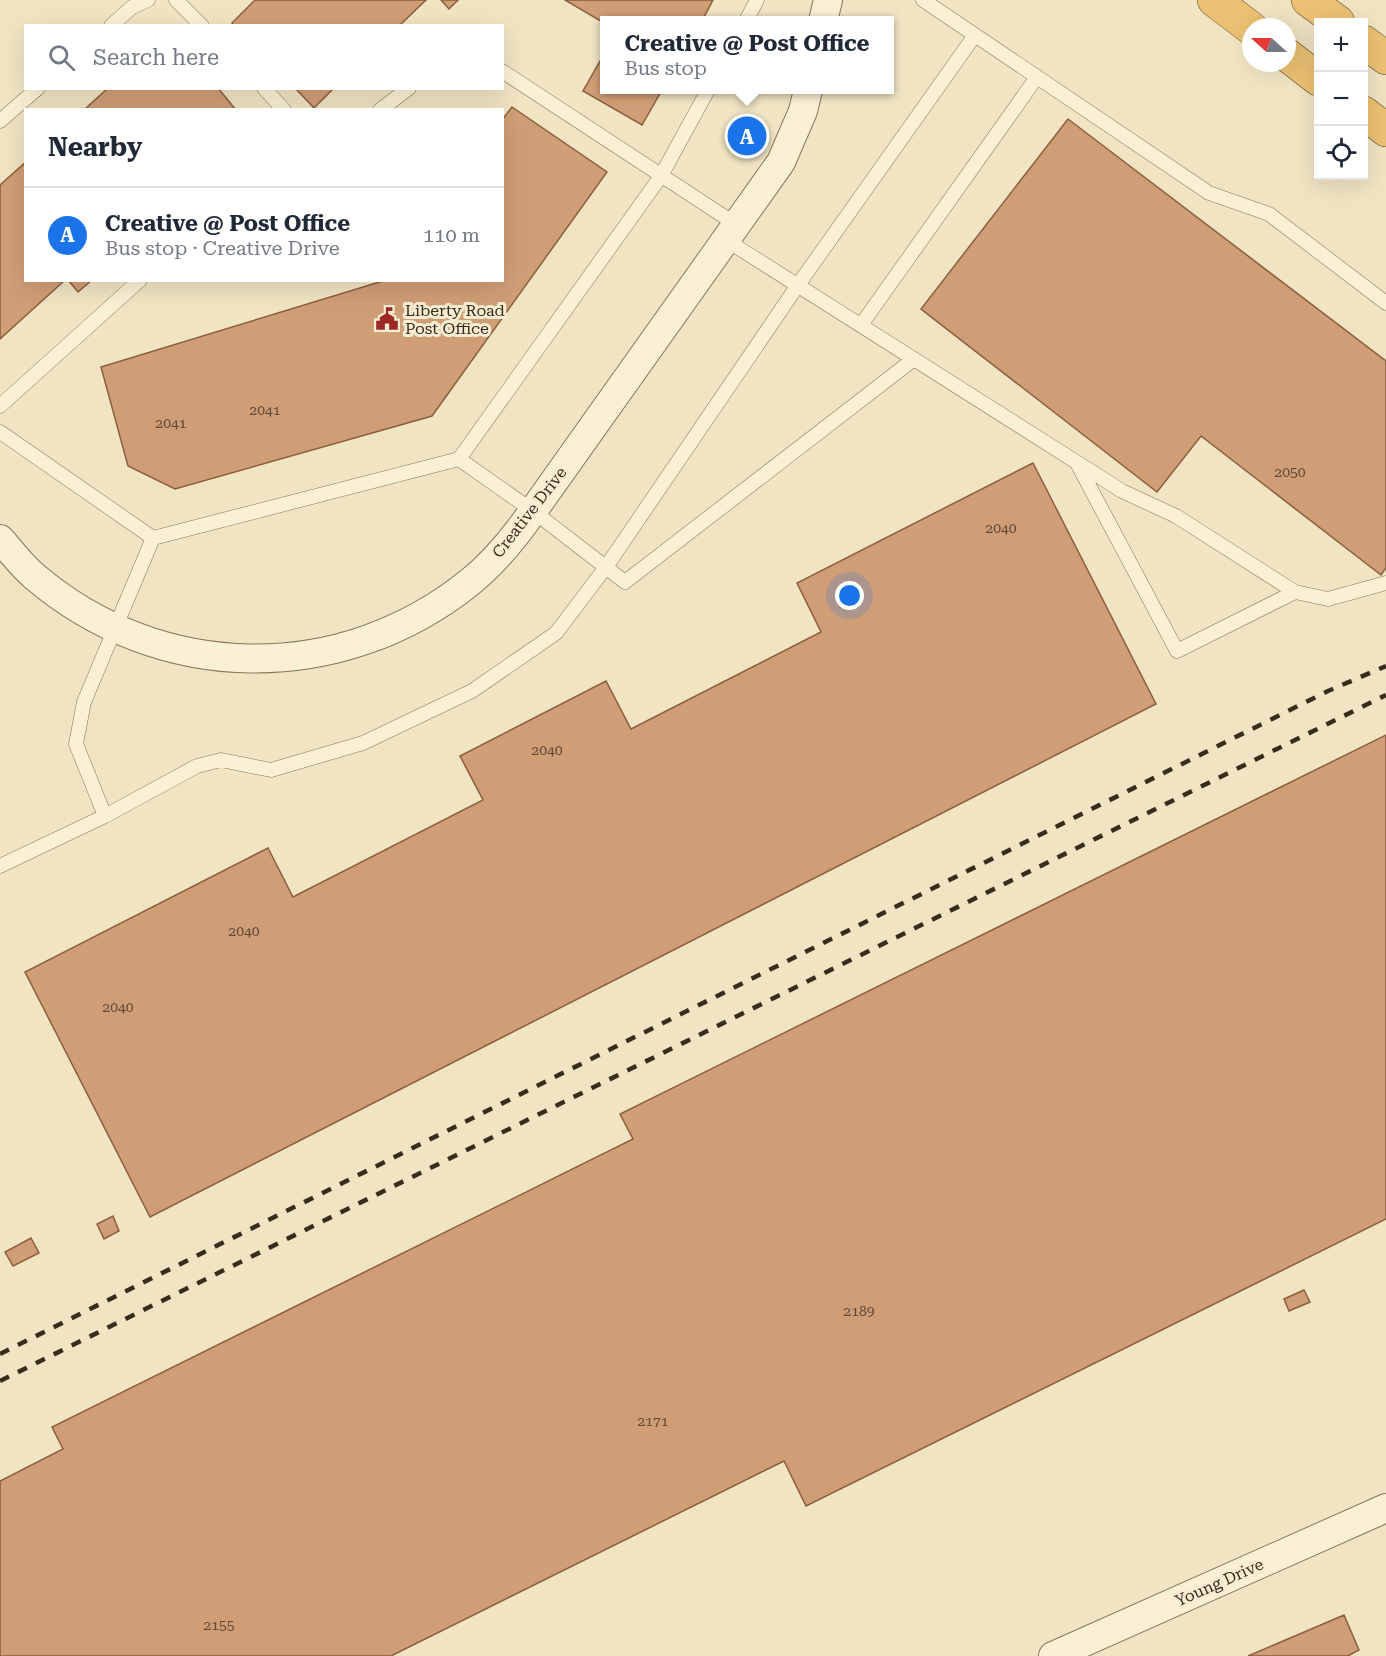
<!DOCTYPE html>
<html lang="en">
<head>
<meta charset="utf-8">
<style>
	body { margin:0; font-family:"Roboto Serif",serif; background:#f6f6f7; color:#1f2937 }
	.controls { position:absolute; right:18px; top:18px; display:grid; overflow:hidden; border-radius:0px; box-shadow:0 6px 24px #0002 }
	.controls button { width:54px; height:54px; display:grid; place-items:center; padding:0; border:0; border-bottom:2px solid #e0e1e3; background:#fff; color:#1f2937; font:30px sans-serif }
	.compass { position:absolute; left:1242px; top:18px; width:54px; height:54px; border-radius:50%; background:#fff; box-shadow:0 6px 24px #0002; rotate:291deg }
	.you { position:absolute; left:850px; top:596px; width:21px; height:21px; margin:-15px; border:4px solid #fff; border-radius:50%; background:#1a73e8; box-shadow:0 0 0 9px #1a73e833 }
	.badge { display:grid; place-items:center; width:39px; height:39px; border-radius:50%; background:#1a73e8; color:#fff; font-size:20px; font-weight:700 }
	.pin { position:absolute; translate:-50% -50%; border:3px solid #fff; box-shadow:0 2px 6px #0006 }
	.popup { position:absolute; left:600px; top:16px; width:294px; height:78px; box-sizing:border-box; display:grid; place-content:center; border-radius:0px; background:#fff; filter:drop-shadow(0 2px 4px #0005); font-size:20px; white-space:nowrap; color:#747a83 }
	.popup b { font-size:22px; color:#1f2937 }
	.popup::after { content:''; position:absolute; left:50%; top:100%; margin-left:-12px; border:12px solid transparent; border-top-color:#fff }
	.list { margin:0; padding:0; list-style:none }
	h2 { display:flex; justify-content:space-between; align-items:center; height:78px; margin:0; padding:0 24px; font-size:26px }
	h2 small { font-size:20px; font-weight:400; color:#747a83 }
	.list li { display:grid; grid-template-columns:39px 1fr auto; gap:18px; align-items:center; box-sizing:border-box; height:96px; padding:0 24px; border-top:2px solid #e0e1e3 }
	.list b { display:block; font-size:22px; white-space:nowrap }
	.list p { margin:0; font-size:20px; white-space:nowrap; color:#747a83 }
	.list em { font-size:20px; font-style:normal; color:#747a83 }
	.icon { flex:none; width:33px; height:33px; fill:none; stroke:currentColor; stroke-width:2; stroke-linecap:round; stroke-linejoin:round }
	.map { position:relative; flex:none; width:1386px; height:1656px; overflow:hidden }
	.search { position:absolute; background:#fff; box-shadow:0 6px 24px #0002; left:24px; top:24px; width:480px; height:66px; display:flex; align-items:center; gap:15px; box-sizing:border-box; padding:0 21px; border-radius:0px; color:#747a83; font-size:22px }
	.panel { position:absolute; background:#fff; box-shadow:0 6px 24px #0002; left:24px; top:108px; width:480px; height:174px; border-radius:0px }
	.map>svg:first-child { display:block }
	.building { fill:#d09e76; stroke:#8b5e3d; stroke-width:1.5 }
	.lines { fill:none; stroke-linecap:round; stroke-linejoin:round }
	.service-casing { stroke:#8a7558; stroke-width:15 }
	.minor-casing { stroke:#8a7558; stroke-width:30 }
	.trunk-casing { stroke:#58422d; stroke-width:34 }
	.service { stroke:#faf1d5; stroke-width:14 }
	.minor { stroke:#faf1d5; stroke-width:28 }
	.trunk { stroke:#ecc173; stroke-width:33 }
	.rail { stroke:#3a2c1d; stroke-width:4.5; stroke-dasharray:10 10; stroke-linecap:butt }
	.labels { text-anchor:middle; stroke-width:6; stroke-linejoin:round; paint-order:stroke }
	.number-label { font-size:14px; fill:#604833 }
	.poi-label { font-size:16px; fill:#3a2c1d; stroke:#f7edd2; text-anchor:start }
	.street-label { font-size:16px; fill:#3a2c1d; stroke:#f7edd2 }
</style>
</head>
<body>
<div class="map">
<svg width="1386" height="1656" viewBox="0 0 1386 1656">
	<rect width="100%" height="100%" fill="#f0e4c2"/>
	<path class="building" d="M255,0H426L399,26H234L232,23Z
		M441,0H458L449,9Z
		M565,0H713L702,21H604V23Z
		M604,54V90H662L642,125L583,91Z
		M108,88H218L236,110H84Z
		M295,88H334L314,108Z
		M512,107L607,172L432,416L175,489L128,466L101,367L386,280H502V120Z
		M1068,119L1386,361V568L1381,575L1201,436L1157,492L921,309Z
		M742,135L746,137L741,147L737,144Z
		M26,162V280H65L0,339V185Z
		M68,280H92L78,292Z
		M1033,463L1156,704L150,1217L25,972L268,848L293,897L483,800L460,756L606,681L631,729L821,632L797,583Z
		M1386,735V1219L806,1506L784,1461L391,1656H0V1481L63,1449L52,1427L633,1139L620,1114Z
		M113,1216L119,1231L104,1239L97,1224Z
		M31,1238L39,1253L13,1266L5,1252Z
		M1304,1290L1310,1302L1289,1311L1284,1299Z
		M1344,1615L1359,1650L1348,1656H1248Z"/>
	<g class="lines">
		<g class="service-casing">
			<path id="service" d="M176,0L202,26
				M923,0L1209,193L1269,214L1386,303
				M746,21L757,0
				M111,26L132,7L148,0
				M502,71L737,225
				M264,88L284,110
				M380,110L409,88
				M0,121L38,88
				M726,240L1122,491L1176,516L1295,592L1328,599L1386,583
				M861,325L1037,77
				M0,406L140,280
				M0,432L153,538L459,459L661,176L708,90
				M459,459L533,511L625,582L914,359
				M1077,463L1177,651L1295,592
				M153,538L84,702L76,744L105,816L197,766L221,760L271,770L363,743L472,691L556,633L606,567L798,285L975,35
				M0,866L105,816"/>
		</g>
		<g class="minor-casing">
			<path id="minor" d="M823,21L828,0
				M0,539C11,551 21,565 34,576C160,684 341,686 470,582C495,562 515,537 533,511L781,162L803,111L808,90
				M1053,1656L1386,1508"/>
		</g>
		<g class="trunk-casing">
			<path id="trunk" d="M1214,0L1251,28
				M1308,0L1338,22
				M1364,42L1386,58
				M1287,55L1318,79
				M1364,113L1386,130"/>
		</g>
		<use href="#service" class="service"/>
		<use href="#minor" class="minor"/>
		<use href="#trunk" class="trunk"/>
		<path class="rail" d="M0,1354L1328,691L1386,666
			M0,1381L1386,695"/>
	</g>
	<defs>
		<g id="civic-bare" transform="scale(1.8)"><path d="M-.6-6.5H3V-4.5H.6V-3L4-1V1h2V6H-6V1h2V-1L-.6-3ZM-1.2 2.5V6h2.4V2.5Z" fill="#9c2925" stroke="#f7edd2" stroke-width="2.5" paint-order="stroke"/></g>
	</defs>
	<g fill-rule="evenodd">
		<use href="#civic-bare" x="387" y="319"/>
	</g>
	<g class="labels">
		<g class="number-label">
			<text x="265" y="415">2041</text>
			<text x="171" y="428">2041</text>
			<text x="1290" y="477">2050</text>
			<text x="1001" y="533">2040</text>
			<text x="547" y="755">2040</text>
			<text x="244" y="936">2040</text>
			<text x="118" y="1012">2040</text>
			<text x="859" y="1316">2189</text>
			<text x="653" y="1426">2171</text>
			<text x="219" y="1630">2155</text>
		</g>
		<g class="poi-label">
			<text x="405" y="316">Liberty Road<tspan x="405" dy="18">Post Office</tspan></text>
		</g>
		<g class="street-label">
			<text transform="translate(529 512) rotate(-52)" y="6">Creative Drive</text>
			<text transform="translate(1219 1582) rotate(-24)" y="6">Young Drive</text>
		</g>
	</g>
</svg>
<div class="controls">
<button>+</button>
<button>−</button>
<button><svg class="icon" aria-label="locate" viewBox="0 0 24 24"><circle cx="12" cy="12" r="6"/><path d="M12 2v4M12 18v4M2 12h4M18 12h4"/></svg></button>
</div>
<svg class="compass" viewBox="-18 -18 36 36"><path d="M0-13l5 13h-10z" fill="#e53935"/><path d="M0 13l5-13h-10z" fill="#747a83"/></svg>
<div class="you"></div>
<div class="pin badge" style="left:747px;top:136px">A</div>
<div class="popup"><b>Creative @ Post Office</b>Bus stop</div>
<div class="search"><svg class="icon" aria-label="search" viewBox="0 0 24 24"><circle cx="10" cy="10" r="6"/><path d="M15 15l6 6"/></svg>Search here</div>
<section class="panel">
<h2>Nearby<small></small></h2>
<ul class="list">
<li><span class="badge">A</span><div><b>Creative @ Post Office</b><p>Bus stop · Creative Drive</p></div><em>110 m</em></li>
</ul>
</section>
</div>
</body>
</html>
